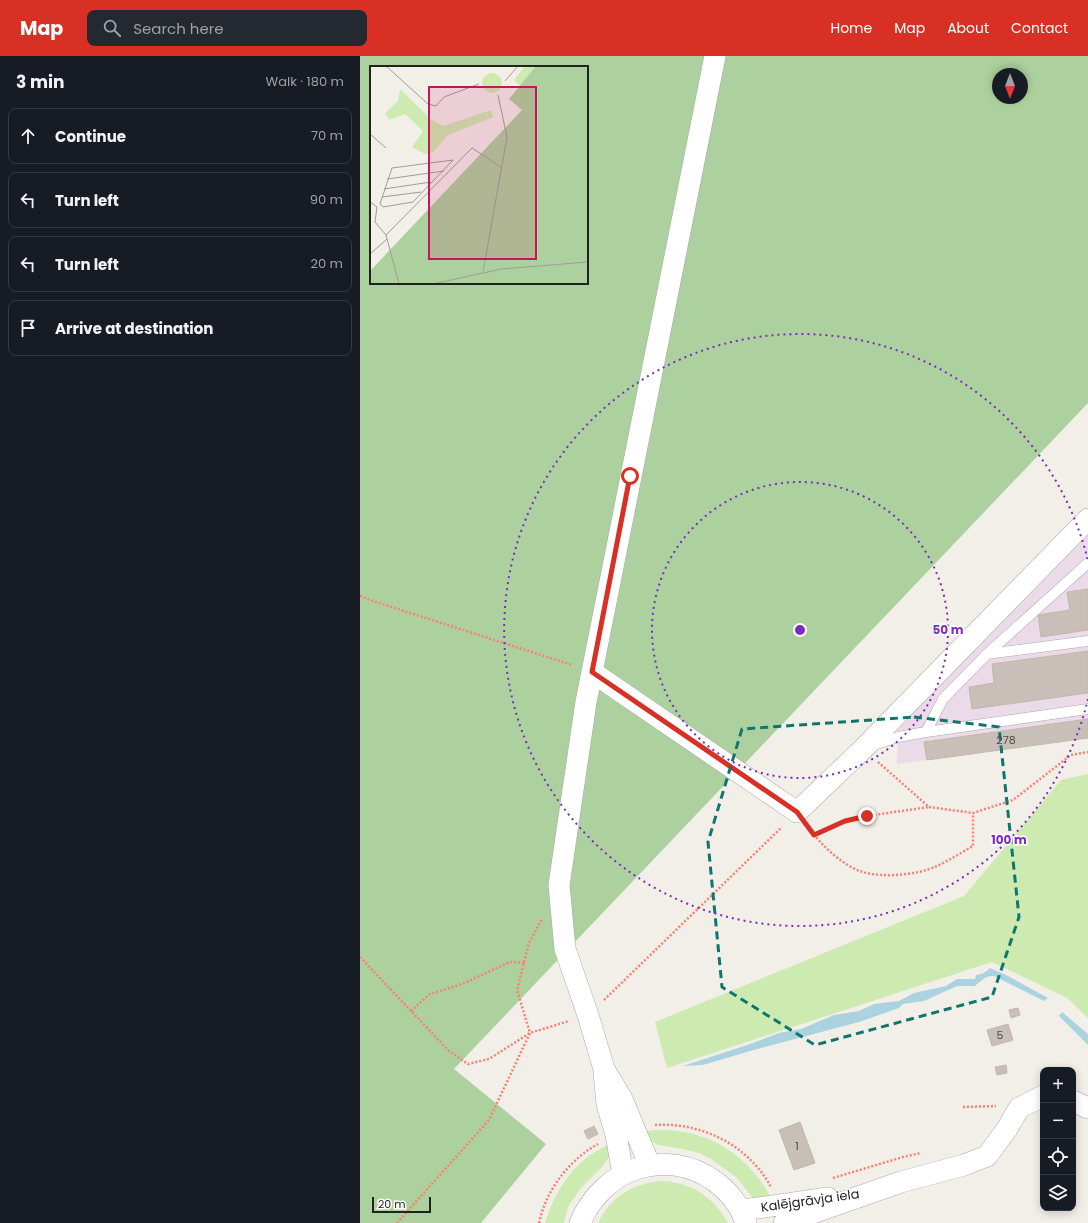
<!DOCTYPE html>
<html lang="en">
<head>
<meta charset="utf-8">
<style>
	body { margin:0; font-family:Poppins,sans-serif; background:#242831; color:#f1f3f6 }
	.controls { position:absolute; right:12px; bottom:12px; display:grid; overflow:hidden; border-radius:8px; box-shadow:0 2px 10px #0003 }
	.controls button { width:36px; height:36px; display:grid; place-items:center; padding:0; border:0; border-bottom:1px solid #363941; background:#171b24; color:#f1f3f6; font:20px sans-serif }
	.compass { position:absolute; left:632px; top:12px; width:36px; height:36px; border-radius:50%; background:#171b24; box-shadow:0 2px 10px #0003; rotate:180deg }
	.scale { position:absolute; left:12px; bottom:10px; width:59px; box-sizing:border-box; padding-left:4px; border:2px solid #222; border-top:0; font-size:11px; line-height:14px; white-space:nowrap; color:#222; -webkit-text-stroke:3px #fff; paint-order:stroke }
	.stop { position:absolute; width:12px; height:12px; margin:-9px; border:3px solid #d93025; border-radius:50%; background:#fff }
	.stop.end { background:#d93025; border-color:#fff; box-shadow:0 1px 4px #0008 }
	.list { margin:0; padding:0; list-style:none }
	h2 { display:flex; justify-content:space-between; align-items:center; height:52px; margin:0; padding:0 16px; font-size:17px }
	h2 small { font-size:13px; font-weight:400; color:#9ea1a6 }
	.list li { display:grid; grid-template-columns:26px 1fr auto; gap:12px; align-items:center; box-sizing:border-box; height:56px; margin:0 8px 8px; padding:0 8px; border:1px solid #363941; border-radius:8px }
	.list b { display:block; font-size:15px; white-space:nowrap }
	.list em { font-size:13px; font-style:normal; color:#9ea1a6 }
	.icon { flex:none; width:22px; height:22px; fill:none; stroke:currentColor; stroke-width:2; stroke-linecap:round; stroke-linejoin:round }
	.map { position:relative; flex:none; width:728px; height:1167px; overflow:hidden }
	header { display:flex; align-items:center; gap:24px; box-sizing:border-box; height:56px; padding:0 20px; background:#d93025; color:#fff }
	header strong { font-size:19px }
	nav { display:flex; gap:22px; margin-inline-start:auto; font-size:14px }
	.search { width:280px; height:36px; background:#242831; display:flex; align-items:center; gap:10px; box-sizing:border-box; padding:0 14px; border-radius:8px; color:#9ea1a6; font-size:15px }
	main { display:flex }
	aside { flex:1; background:#171b24 }
	.map>svg:first-child { display:block }
	.industrial { fill:#ebdbe8 }
	.grass { fill:#cdebb0 }
	.forest { fill:#add19e; fill-rule:evenodd }
	.water { fill:#aad3df }
	.building { fill:#c7bfb8; stroke:#c4b6ab }
	.lines { fill:none; stroke-linecap:round; stroke-linejoin:round }
	.service-casing { stroke:#a9a9a9; stroke-width:11 }
	.minor-casing { stroke:#a9a9a9; stroke-width:22 }
	.path { stroke:#fa8072; stroke-width:2.5; stroke-dasharray:2 2; stroke-linecap:butt }
	.service { stroke:#fff; stroke-width:10 }
	.minor { stroke:#fff; stroke-width:21 }
	.route { stroke:#d93025; stroke-width:5 }
	.marked { fill:none; stroke:#0f766e; stroke-width:3; stroke-dasharray:8 5; stroke-linejoin:round }
	.ring { fill:none; stroke:#7b2cbf; stroke-width:2; stroke-dasharray:2 4 }
	.labels { text-anchor:middle; stroke-width:3; stroke-linejoin:round; paint-order:stroke }
	.number-label { font-size:11px; fill:#4b4948 }
	.street-label { font-size:13px; fill:#222; stroke:#fff }
	.inset-road { fill:none; stroke:#9f9d99; stroke-width:1 }
	.view { fill:#c2185b; fill-opacity:0.15; stroke:#c2185b; stroke-width:2 }
	.inset-edge { fill:none; stroke:#222; stroke-width:2 }
	.centre { fill:#7b2cbf; stroke:#fff; stroke-width:2 }
	.ring-label { font-size:12px; text-anchor:middle; font-weight:bold; fill:#7b2cbf; stroke:#fff; stroke-width:3; stroke-linejoin:round; paint-order:stroke }
</style>
</head>
<body>
<header>
<strong>Map</strong>
<div class="search"><svg class="icon" aria-label="search" viewBox="0 0 24 24"><circle cx="10" cy="10" r="6"/><path d="M15 15l6 6"/></svg>Search here</div>
<nav><a>Home</a><a>Map</a><a>About</a><a>Contact</a></nav>
</header>
<main>
<aside>
<h2>3 min<small>Walk · 180 m</small></h2>
<ul class="list">
<li><svg class="icon" aria-label="ahead" viewBox="0 0 24 24"><path d="M12 20V5M6 11l6-6 6 6"/></svg><div><b>Continue</b></div><em>70 m</em></li>
<li><svg class="icon" aria-label="left" viewBox="0 0 24 24"><path d="M17 20v-9H6M10 6l-5 5 5 5"/></svg><div><b>Turn left</b></div><em>90 m</em></li>
<li><svg class="icon" aria-label="left" viewBox="0 0 24 24"><path d="M17 20v-9H6M10 6l-5 5 5 5"/></svg><div><b>Turn left</b></div><em>20 m</em></li>
<li><svg class="icon" aria-label="arrive" viewBox="0 0 24 24"><path d="M6 21V4h12l-3 4 3 4H6"/></svg><div><b>Arrive at destination</b></div></li>
</ul>
</aside>
<div class="map">
<svg width="728" height="1167" viewBox="0 0 728 1167">
	<rect width="100%" height="100%" fill="#f2efe9"/>
	<path class="industrial" d="M728,476V682L537,708L538,673Z"/>
	<path class="grass" d="M728,718V962L707,942L632,906L307,1012L295,966L604,840L701,724Z
		M297,1074C311,1074 326,1075 340,1080C372,1090 398,1115 412,1144L403,1145L393,1142L376,1121L351,1103L339,1097L323,1093L298,1089L291,1085L284,1077L286,1075Z
		M250,1088L249,1101L244,1109L221,1132L208,1151L204,1167H185C196,1132 215,1103 250,1088Z
		M301,1125C331,1126 354,1141 368,1167H238C250,1141 274,1127 301,1125Z"/>
	<path class="forest" d="M0,0H728V347L94,1013L186,1088L121,1167H0ZM11,11H227V227H11ZM638,18H662V42H638Z"/>
	<path class="water" d="M630,912L648,920L688,942L684,945L634,920C626,919 621,925 615,930H597L564,945L543,948L539,952L499,966L390,995L343,1009L323,1010L393,987L419,977L441,973L474,959L499,955L514,948L539,945L554,937L586,930L597,923H615L616,919C621,919 626,916 630,912Z
		M702,956L728,978V989L699,960Z"/>
	<path class="building" d="M728,533V574L681,581L678,559L710,554L707,536Z
		M728,595V637L612,653L609,631L634,627L632,608Z
		M728,663V682L567,704L564,686Z
		M658,952L660,959L651,962L649,954Z
		M648,968L653,984L632,990L627,974Z
		M646,1009L647,1017L637,1019L635,1011Z
		M440,1066L455,1107L434,1114L419,1074Z
		M234,1070L238,1078L228,1083L224,1075Z"/>
	<g class="lines">
		<g class="service-casing">
			<path id="service" d="M728,507L627,598L583,643L566,676L728,653
				M627,598L728,585
				M514,689L538,681L566,676"/>
		</g>
		<g class="minor-casing">
			<path id="minor" d="M232,616L437,756L503,693L728,463
				M244,1017L247,1048L256,1079L263,1118
				M713,1045L728,1052
				M290,1110L262,1043L244,1013L228,959L205,893L199,829L226,646L355,0
				M381,1154C410,1151 439,1146 468,1142
				M220,1167C243,1112 306,1090 356,1126C369,1136 381,1151 386,1167
				M424,1167L541,1126L604,1109L627,1100L647,1073L659,1052L683,1040"/>
		</g>
		<path class="path" d="M0,540L16,546L212,609
			M518,706L569,751L613,757L653,744L711,699L728,696
			M449,772C460,788 484,811 503,816C523,822 556,819 575,811C588,805 601,797 613,790V757
			M454,779L485,765L507,760L569,751
			M0,901L89,995L108,1008L129,1003L170,977L209,965
			M244,944L422,771
			M51,955L70,938L102,928L150,906L164,907
			M603,1051L636,1050
			M295,1069C342,1066 388,1089 411,1131
			M473,1122L543,1101L561,1097
			M37,1167L129,1064L170,977L157,934L169,887L182,863
			M179,1167C186,1134 209,1104 238,1088"/>
		<use href="#service" class="service"/>
		<use href="#minor" class="minor"/>
	</g>
	<g class="lines">
		<path class="route" d="M270,420L232,616L437,756L454,779L485,765L507,760"/>
	</g>
	<path class="marked" d="M554,661L639,671L659,861L632,941L455,989L362,931L348,786L382,673Z"/>
	<g class="ring">
		<circle cx="440" cy="574" r="148"/>
		<path d="M728 643A296 296 0 1 1 728 505"/>
	</g>
	<g class="labels">
		<g class="number-label">
			<text x="646" y="688">278</text>
			<text x="640" y="983">5</text>
			<text x="437" y="1094">1</text>
		</g>
		<g class="street-label">
			<text transform="translate(450 1144) rotate(-8)" y="5">Kalējgrāvja iela</text>
		</g>
	</g>
	<g transform="translate(10 10)">
		<rect width="218" height="218" fill="#f2efe9"/>
		<path d="M155,0H167L150,20L144,14ZM112 17a10 10 0 1 1 20 0a10 10 0 1 1-20 0ZM30,23L62,54L73,60L121,44L123,51L78,69L63,86L55,88L42,81L53,65L35,48L19,54L15,47L28,35Z" fill="#cdebb0"/>
		<path d="M166,0H218V218H0V205L152,44L139,33Z" fill="#add19e"/>
		<path class="inset-road" d="M16,0L58,38L66,40L74,31L109,18M135,15L148,0M0,68L16,82M83,94L43,136L13,141L10,138L22,102ZM17,113L74,105M14,123L61,116M12,131L51,126M0,136L7,141L5,156L16,169L29,218M16,169L102,82L132,102M0,188L17,173M113,206L137,71L128,29M63,218L131,203L218,196"/>
		<path class="view" d="M59,21H166V193H59Z"/>
		<rect width="218" height="218" class="inset-edge"/>
	</g>
	<circle cx="440" cy="574" r="6" class="centre"/>
	<g class="ring-label">
		<text x="588" y="578">50 m</text>
		<text x="649" y="788">100 m</text>
	</g>
</svg>
<div class="controls">
<button>+</button>
<button>−</button>
<button><svg class="icon" aria-label="locate" viewBox="0 0 24 24"><circle cx="12" cy="12" r="6"/><path d="M12 2v4M12 18v4M2 12h4M18 12h4"/></svg></button>
<button><svg class="icon" aria-label="layers" viewBox="0 0 24 24"><path d="M12 4l9 5-9 5-9-5zM3 14l9 5 9-5"/></svg></button>
</div>
<svg class="compass" viewBox="-18 -18 36 36"><path d="M0-13l5 13h-10z" fill="#e53935"/><path d="M0 13l5-13h-10z" fill="#9ea1a6"/></svg>
<div class="scale">20 m</div>
<div class="stop" style="left:270px;top:420px"></div>
<div class="stop end" style="left:507px;top:760px"></div>
</div>
</main>
</body>
</html>
